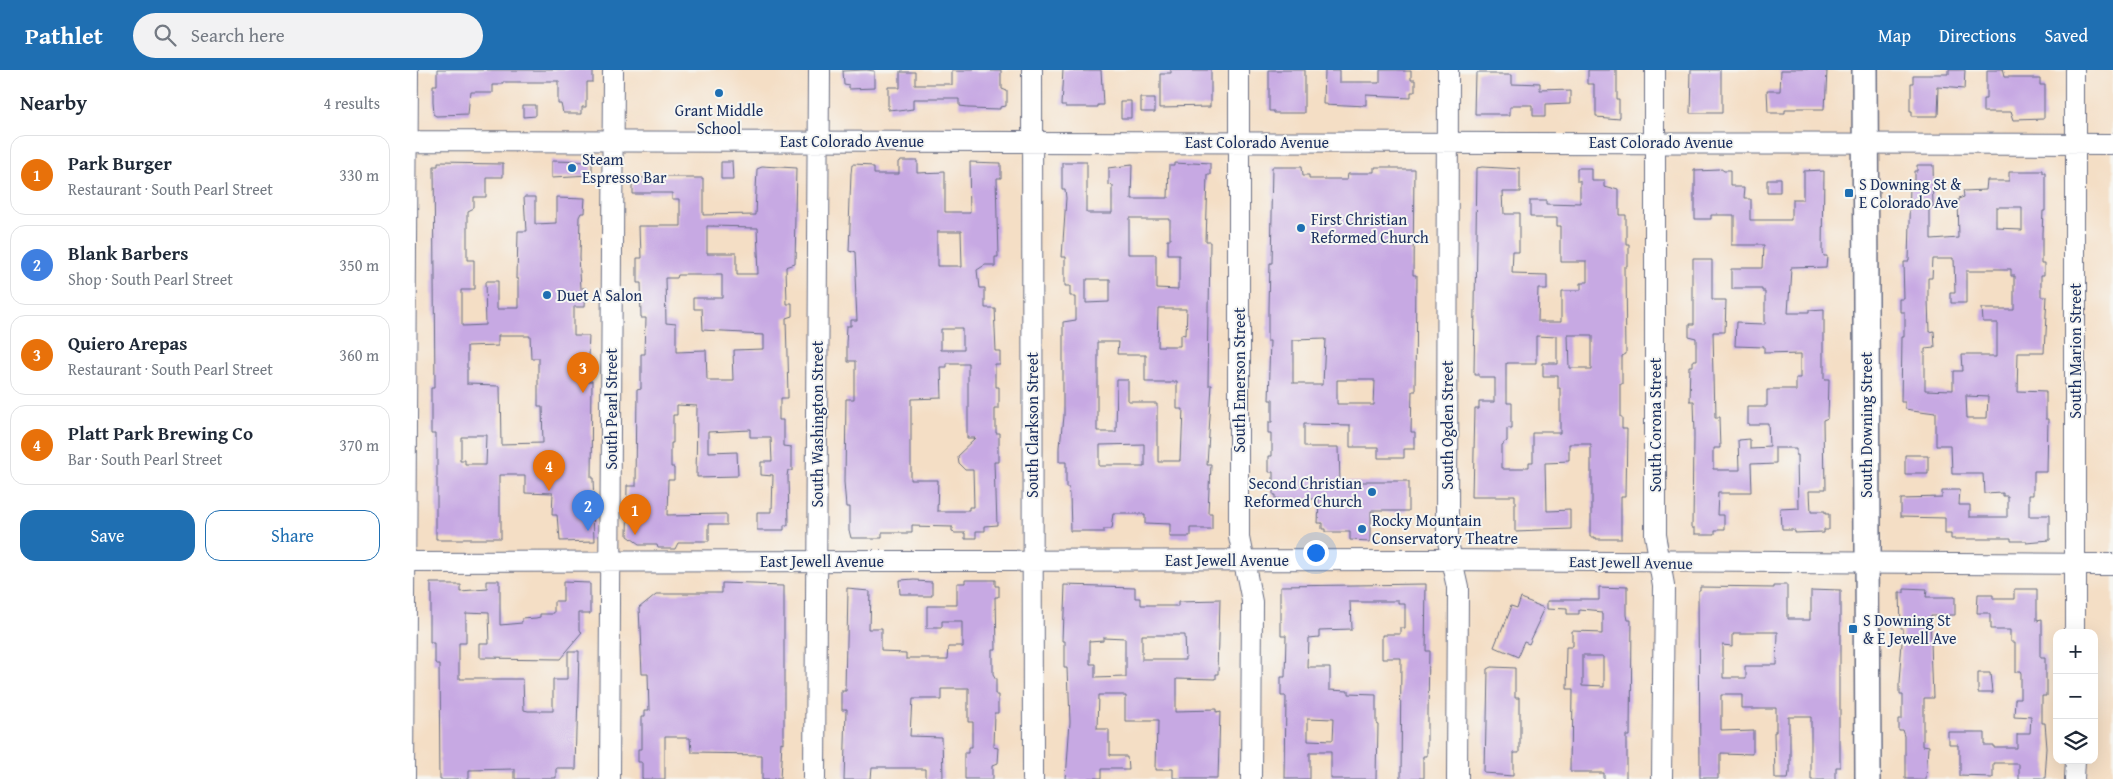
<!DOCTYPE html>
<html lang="en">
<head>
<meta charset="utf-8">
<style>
	body { margin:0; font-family:"Gentium Book Plus",serif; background:#f2f2f3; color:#1f2937 }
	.controls { position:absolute; right:15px; bottom:15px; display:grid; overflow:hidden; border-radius:10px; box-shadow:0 5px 20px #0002 }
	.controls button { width:45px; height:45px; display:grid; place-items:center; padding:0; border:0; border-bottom:1px solid #e0e1e3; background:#fff; color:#1f2937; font:25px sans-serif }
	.you { position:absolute; left:915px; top:482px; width:18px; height:18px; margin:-12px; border:4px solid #fff; border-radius:50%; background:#1a73e8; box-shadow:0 0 0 8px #1a73e833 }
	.badge { display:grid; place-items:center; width:32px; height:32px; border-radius:50%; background:#1f6fb2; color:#fff; font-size:16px; font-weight:700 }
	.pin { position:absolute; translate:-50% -41px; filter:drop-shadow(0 1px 2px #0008) }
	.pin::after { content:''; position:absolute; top:26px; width:18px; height:15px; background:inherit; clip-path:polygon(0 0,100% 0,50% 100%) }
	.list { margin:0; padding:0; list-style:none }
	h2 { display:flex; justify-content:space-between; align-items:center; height:65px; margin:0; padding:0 20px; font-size:21px }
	h2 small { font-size:16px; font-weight:400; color:#747a83 }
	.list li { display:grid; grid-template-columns:32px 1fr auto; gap:15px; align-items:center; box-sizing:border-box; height:80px; margin:0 10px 10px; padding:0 10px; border:1px solid #e0e1e3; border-radius:15px }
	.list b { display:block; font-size:19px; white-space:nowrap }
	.list p { margin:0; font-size:16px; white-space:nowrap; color:#747a83 }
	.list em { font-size:16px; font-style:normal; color:#747a83 }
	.actions { display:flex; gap:10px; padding:15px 20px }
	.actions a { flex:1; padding:11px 0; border:1px solid #1f6fb2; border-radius:15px; text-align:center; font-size:18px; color:#1f6fb2 }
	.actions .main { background:#1f6fb2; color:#fff }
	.icon { flex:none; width:28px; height:28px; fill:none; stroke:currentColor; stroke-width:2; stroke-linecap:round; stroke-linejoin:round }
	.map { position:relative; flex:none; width:1713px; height:709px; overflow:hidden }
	header { display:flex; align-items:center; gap:30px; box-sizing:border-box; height:70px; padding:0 25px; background:#1f6fb2; color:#fff }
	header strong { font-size:24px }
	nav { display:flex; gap:28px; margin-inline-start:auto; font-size:18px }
	.search { width:350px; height:45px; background:#f2f2f3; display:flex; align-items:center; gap:12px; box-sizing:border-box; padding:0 18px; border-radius:28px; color:#747a83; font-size:19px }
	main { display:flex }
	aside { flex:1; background:#fff }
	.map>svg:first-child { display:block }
	.building { fill:#c7a9e3; fill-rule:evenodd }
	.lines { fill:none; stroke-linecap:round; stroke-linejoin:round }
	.minor-casing { stroke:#676c82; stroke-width:22 }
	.major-casing { stroke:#676c82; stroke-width:28 }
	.minor { stroke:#fff; stroke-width:20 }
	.major { stroke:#fff; stroke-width:25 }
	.poi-dot { fill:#1f6fb2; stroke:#f6f6f2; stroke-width:2 }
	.labels { text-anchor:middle; stroke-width:4; stroke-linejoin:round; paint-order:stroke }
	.poi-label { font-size:16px; fill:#1b2f5e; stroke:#f6f6f2; text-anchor:start }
	.street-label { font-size:16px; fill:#1b2f5e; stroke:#f6f6f2 }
</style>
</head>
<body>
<header>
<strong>Pathlet</strong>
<div class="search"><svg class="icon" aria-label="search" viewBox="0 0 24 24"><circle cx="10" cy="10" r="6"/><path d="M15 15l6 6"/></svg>Search here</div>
<nav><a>Map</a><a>Directions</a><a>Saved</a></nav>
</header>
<main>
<aside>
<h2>Nearby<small>4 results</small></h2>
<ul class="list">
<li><span class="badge" style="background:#e8710a">1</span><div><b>Park Burger</b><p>Restaurant · South Pearl Street</p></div><em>330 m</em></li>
<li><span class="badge" style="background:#3f7fe0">2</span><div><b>Blank Barbers</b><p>Shop · South Pearl Street</p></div><em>350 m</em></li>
<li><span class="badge" style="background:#e8710a">3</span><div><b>Quiero Arepas</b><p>Restaurant · South Pearl Street</p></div><em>360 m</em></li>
<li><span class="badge" style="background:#e8710a">4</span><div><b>Platt Park Brewing Co</b><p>Bar · South Pearl Street</p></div><em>370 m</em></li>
</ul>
<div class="actions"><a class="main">Save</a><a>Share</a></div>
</aside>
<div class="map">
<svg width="1713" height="709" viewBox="0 0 1713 709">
	<rect width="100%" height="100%" fill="#f6f6f2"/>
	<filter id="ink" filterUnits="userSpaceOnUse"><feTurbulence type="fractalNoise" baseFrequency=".02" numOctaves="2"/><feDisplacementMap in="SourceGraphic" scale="10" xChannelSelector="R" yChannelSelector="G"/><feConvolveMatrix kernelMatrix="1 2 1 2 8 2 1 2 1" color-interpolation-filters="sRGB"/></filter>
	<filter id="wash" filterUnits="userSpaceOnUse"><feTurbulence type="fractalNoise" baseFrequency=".0096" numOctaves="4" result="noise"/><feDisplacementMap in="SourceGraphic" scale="20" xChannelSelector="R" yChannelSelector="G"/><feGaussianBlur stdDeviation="1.12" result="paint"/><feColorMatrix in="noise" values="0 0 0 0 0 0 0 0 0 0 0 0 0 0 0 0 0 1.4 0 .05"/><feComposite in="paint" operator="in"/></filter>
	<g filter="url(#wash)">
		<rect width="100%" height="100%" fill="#f4dec5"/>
		<g id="blocks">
			<path class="building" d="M37,0H192V12H186V36H182V43H164L162,34H159V12H103V14H93V23H71L69,45L37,46L34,44L33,32V16H37Z
				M467,0L476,1V17L449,18V15L443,14L442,1Z
				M553,0H601V18L606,20V36L601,37V39L567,38L559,37V29H515V38L489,41V17H499V1H514V15H553Z
				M663,0H701L703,35H697V37H666V35H661Z
				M771,0H811V36L760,37V4H771Z
				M868,0H904V43H873V41H868Z
				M925,0H940V12H980V0H1011V9H1015V21H1011V27L967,25V36L924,34Z
				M1188,0H1216V30H1219V48L1195,46V15H1188Z
				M1291,0H1321V43H1290Z
				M1382,0H1426L1424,39H1385V42H1368L1367,20H1381Z
				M1548,0H1565L1564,20L1538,18L1537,46H1512V41H1510V13H1512V5H1548Z
				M1587,0H1602L1604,8H1640V14H1644V49L1614,50L1611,41H1583V28H1587Z
				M1076,3H1112V13L1140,14V21L1171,20V34L1145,35V47H1132V36H1111V44H1075Z
				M741,28H755V42H741Z
				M721,32H732V49H721Z
				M123,35H135V46L123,47Z
				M153,90L191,91V105L153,107Z
				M502,90H518V103L544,102V142H571L570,92L600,93V108H596L598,188H595V196H585L577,201L579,218H584V237H594L596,282H601V295H596V317H599V338H595V362H599V392H595L597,455L584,456V461H576V468H565V462H555L552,461V457L512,456V463H482V468H452L450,460V436H447L445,412L446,328H454V292H446V273L447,256H451V250H457L454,183L448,181L451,105L452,96L473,97V103H499V92ZM538,161H561L562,196H538ZM541,259H563V280H541ZM546,293H568V368H576L557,386L558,393L565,400H573L574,438H570V441H537L538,410H511V329L542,328L541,297H546Z
				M321,92H333L334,110H321Z
				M662,92H687V143H713V116L709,115V98L732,95L731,128H768L769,95H775V92L810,94V105H807L805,171H810L808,314H811L806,394H810L808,442H812V458H790V467H771V454L745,453V444H714L712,459H704V462H671L670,423L669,416H666V392H660V376L663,346V252L676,250V226H671V216H666V187H662L666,129L665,120H662ZM729,149H770V170H767V185H779V219L756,218V184H729ZM686,209H709V232L686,233ZM758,238H787L786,266L781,265V277H757ZM697,272H718L717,284H745V312H778V339H783L781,391H758V333H729V310H717L716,361H697ZM744,374V396H700V375Z
				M37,93L103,94V107H86V127H73V138L67,141V190H74V219H61V256L86,255L85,212H98V238H119V208H117L118,162H126L124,127H135V154L157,153V127L186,128L185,143H182L180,147L179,188L181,218H187L186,236H174V266H190L189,287H181V311H192L191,409H193L195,470L159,471L157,445H152L153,423L125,422V405H100V469H37V363H32V317H35L33,96H37ZM99,265H130L131,288H138V337H142L143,373L101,374L100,315L67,314V276L99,275ZM60,366H87L86,395H65V391H60Z
				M1518,95H1533L1534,138H1530V169L1558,167L1557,129L1563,127L1562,121L1587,120L1588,110H1610V101H1642V104H1645V141H1643L1642,163V193H1645V205H1642V226H1647L1644,283H1618L1617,321L1646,322V349H1649L1648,402H1634V425H1630V446H1649V471L1627,473V471H1610V468H1552V463H1546V448L1500,447V428L1542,427V420H1560L1559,435H1570V447H1607V425H1602V422L1584,423L1583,404H1552L1551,376H1535V342L1506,338V331H1502L1503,267H1505V243H1501V230H1505L1504,191H1509L1511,114L1515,109V101H1518ZM1597,138H1622V160L1597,159ZM1533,188H1554L1555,223H1550V234H1567V200H1611V206H1614V238H1583L1584,252H1597V285H1561L1562,301H1552V321L1525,320V278L1534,277L1533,260L1529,261L1528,229V208H1532ZM1566,326L1588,327L1587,348H1567Z
				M362,96L397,98L395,195L386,198L387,234H392V246L386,248L388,325V328H380V349H384V376L392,377V400H388L387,406L388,455H384V460H358V442H372L373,406L361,405V392H371L370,368H350V360L309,362V383L337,382L338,406L297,407L298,336L277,335V345H273V373H271V397H274V410H268L267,445L326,444V455H308V472H278L275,478H258L257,475H238L227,467L228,415H236L237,320L241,319V284H245L246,247H241L240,213H237V188H241L240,156H280V129H273V123H232V107H303V145L355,144L357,98ZM307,156L357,157L359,204H336V183H307ZM277,205H322V228H293V239H301L302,261L365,264V279L333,280L334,310H307L306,281L276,282V253L266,252L265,208H276Z
				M873,97H901L902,106H909V109H948L949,103H975V98H1014L1013,206H1016L1015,321H1012L1011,363H1015V379H1004V388H978V377H950V355L903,354V377H939L940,412H1008V441H971V471L950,470V462H925V459H922V453H918L919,429H875V425H873V402H869V386H872V363H869V352H872V330H869L871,270H868V239L869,193H871ZM925,269L923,314H893V270ZM937,310H975L974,334H937Z
				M1082,97L1120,99V122H1103L1104,144H1119V183H1113L1112,204L1147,205V219H1139L1138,251H1162V220H1181V213H1187V192H1161V156H1157V147H1130V129H1146V133L1181,134V112H1177V99H1193V110H1205V116L1219,120V145H1225V174H1228V198H1225L1226,284L1222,286V315H1220V348H1222V359H1227L1226,426H1222V468H1195V466H1191V375H1170V392L1145,393L1146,442L1171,441V459L1115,461V426H1073L1075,338H1079V331H1095V308H1079V305H1074L1077,98ZM1137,265L1158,266V294H1143V306H1158V318H1161V362H1132V393H1128V398H1102V376L1107,372V358H1111V333H1106V293H1137ZM1169,266H1191V299H1170Z
				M1319,99L1323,102H1330V116H1345L1344,128H1350V150H1392V129H1404V101L1424,100L1423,181L1424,185H1428L1427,197L1391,198L1388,243H1409V240L1424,239V308H1429L1428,349L1423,351L1424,420H1410L1411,442H1424V444H1428V459H1424V462L1395,463V461H1382L1381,439L1400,438L1399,384H1397V378H1375V394L1350,395L1351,422H1319L1318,445H1325V460H1314V464H1296V457H1293L1294,364L1293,331H1289L1290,297H1293V292H1296V268L1288,266V254H1293V190H1312V230H1325L1324,263H1313L1315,348H1319L1320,378H1314V399H1339L1338,370L1349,369V378L1370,377L1369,354H1348V337H1367V320H1397V307H1402V283L1364,284V277L1335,276L1336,253L1365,254V221H1362V219H1332V198H1362L1363,175H1333V145H1312V149H1294V100Z
				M1366,109H1380V122H1366Z
				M1505,385H1528V404H1505Z
				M513,510L532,511V525H501L500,511Z
				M566,510H594V516H598V527H595L596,580H593V605L596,610V624H599V643H595L594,677L599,678L598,693L593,695V709H564V683H569V677H572V652H568V618H541V629H512L510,666L542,667L543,709H526V698H472L471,709H444L446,640H442V621H446L448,519L470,521L469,560H481V582L506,583V589H547L548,577H563V552H541V558H527V535H558V513H566Z
				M87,511H100V555L122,553V549L136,548L140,547V544H154V532H163V512L190,513V543H179V561L182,563L160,589L81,588V574H89L88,543L67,542V573H59V609H123L124,640L128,641H153V609H168V582H179L176,699H157V709H114V699L69,700V709H40L39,594H35V573H31V513H60V520L87,518Z
				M321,513L384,515V674L382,673L380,709H362V684L291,683L290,667H265V709H243V692H239V679H242V646H245V640H249L248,604H242L239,538L257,523H321Z
				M1026,514L1025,581H1029L1028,644V687H1024V709H1000L1001,589H983V565H1001V558H1006V534H999V531H950L951,559L919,560V567L909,568L908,598H930V619L948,620V624L976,625V653L978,654L977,709H931V682H909V709H885L886,626H881V607H885L886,566H881V516ZM908,648L933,649L932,671L908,670Z
				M665,515L735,517V528H740V536H779V531L820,530L818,604H815V609L776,608V641L816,640V643L820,642L818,709H774V699H756L757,651H726V625H698L697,660H709V686H727L728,699H700V709H666L670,651L668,598H665V571H663ZM742,566H785L786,590H742ZM703,567L725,568V607L694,608V594H689V571L703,570Z
				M1373,515H1387V549H1411V519L1440,520V697H1435V709H1411V647H1389V702L1388,709H1376L1375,661H1377V638H1343V625H1321V661L1353,660V684L1319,683V709H1300L1299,521H1301V517L1373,518ZM1333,562H1378L1377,596H1345V608H1323V574L1333,575Z
				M1199,516L1227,517V545L1228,550H1231L1230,665H1227V709H1203V702H1171L1172,620H1166L1167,578H1173V562L1203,563V542L1179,540V544H1166V539L1149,538V530H1199ZM1182,586H1205V616L1182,615Z
				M1503,518L1527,519L1526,527H1555V545H1530L1533,628H1523V675L1529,676L1527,709H1504V665L1502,659H1498V647H1502V625H1499V614L1503,558H1500L1499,522H1503Z
				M1615,519H1636V551L1641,550V586L1642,588H1646V626H1642V653H1645L1647,678L1645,709H1619V693H1593V707L1559,706V675H1550V663H1584V675H1594V677H1617V663H1630L1631,647L1614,646L1615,629H1621V604L1620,602H1616V572H1612V559H1590V544H1577L1578,525H1593V529H1615Z
				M1120,527L1146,537L1129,573L1124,571L1117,587L1094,577L1110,537L1116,539Z
				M1091,597L1115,598V627H1119V682H1114V705L1085,703L1087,599Z
				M1578,602H1590L1592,622H1578Z"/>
		</g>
	</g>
	<g filter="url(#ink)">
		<use href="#blocks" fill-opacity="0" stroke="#676c82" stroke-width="1"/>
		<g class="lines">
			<g class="minor-casing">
				<path id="minor" d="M632,0L633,709
					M839,0V467L852,531L851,709
					M1048,0L1047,468L1058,517L1057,709
					M1255,0V466L1264,516L1262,709
					M0,71L1713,74
					M0,492L1032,490L1713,494
					M1675,563V0
					M4,709L8,0
					M209,709L213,0
					M415,709L419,0
					M1674,709L1675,690"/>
			</g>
			<g class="major-casing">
				<path id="major" d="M1465,0L1468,709"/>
			</g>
			<use href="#minor" class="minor"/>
			<use href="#major" class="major"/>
		</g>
	</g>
	<g class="poi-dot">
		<circle cx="319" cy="23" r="5"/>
		<circle cx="172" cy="98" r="5"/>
		<rect x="1444" y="118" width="10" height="10" rx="2.5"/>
		<circle cx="901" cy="158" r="5"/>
		<circle cx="147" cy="225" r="5"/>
		<circle cx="972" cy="422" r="5"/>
		<circle cx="962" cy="459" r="5"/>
		<rect x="1448" y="554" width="10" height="10" rx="2.5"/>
	</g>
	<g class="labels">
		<g class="poi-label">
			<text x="319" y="46" text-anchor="middle">Grant Middle<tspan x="319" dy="18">School</tspan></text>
			<text x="182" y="95">Steam<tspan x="182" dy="18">Espresso Bar</tspan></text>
			<text x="1459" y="120">S Downing St &amp;<tspan x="1459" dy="18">E Colorado Ave</tspan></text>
			<text x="911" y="155">First Christian<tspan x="911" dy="18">Reformed Church</tspan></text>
			<text x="157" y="231">Duet A Salon</text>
			<text x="962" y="419" text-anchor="end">Second Christian<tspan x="962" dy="18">Reformed Church</tspan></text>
			<text x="972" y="456">Rocky Mountain<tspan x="972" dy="18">Conservatory Theatre</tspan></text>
			<text x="1463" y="556">S Downing St<tspan x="1463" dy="18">&amp; E Jewell Ave</tspan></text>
		</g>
		<g class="street-label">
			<text x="452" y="77">East Colorado Avenue</text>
			<text x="857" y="78">East Colorado Avenue</text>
			<text x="1261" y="78">East Colorado Avenue</text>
			<text transform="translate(1675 281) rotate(-90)" y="6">South Marion Street</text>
			<text transform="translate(839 310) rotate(-90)" y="6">South Emerson Street</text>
			<text transform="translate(211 339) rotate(-90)" y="6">South Pearl Street</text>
			<text transform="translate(417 354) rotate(-90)" y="6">South Washington Street</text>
			<text transform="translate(632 355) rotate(-90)" y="6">South Clarkson Street</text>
			<text transform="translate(1047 355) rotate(-90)" y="6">South Ogden Street</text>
			<text transform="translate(1255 355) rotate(-90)" y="6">South Corona Street</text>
			<text transform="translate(1466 355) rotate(-90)" y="6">South Downing Street</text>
			<text x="827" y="496">East Jewell Avenue</text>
			<text x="422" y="497">East Jewell Avenue</text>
			<text transform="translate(1231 492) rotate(1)" y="6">East Jewell Avenue</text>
		</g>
	</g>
</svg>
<div class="controls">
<button>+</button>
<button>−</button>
<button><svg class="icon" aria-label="layers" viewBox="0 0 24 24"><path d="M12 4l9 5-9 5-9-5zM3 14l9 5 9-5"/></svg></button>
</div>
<div class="you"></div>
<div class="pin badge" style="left:235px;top:465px;background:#e8710a">1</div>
<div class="pin badge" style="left:188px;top:461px;background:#3f7fe0">2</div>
<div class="pin badge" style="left:183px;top:323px;background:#e8710a">3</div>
<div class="pin badge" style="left:149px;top:421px;background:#e8710a">4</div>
</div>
</main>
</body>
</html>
